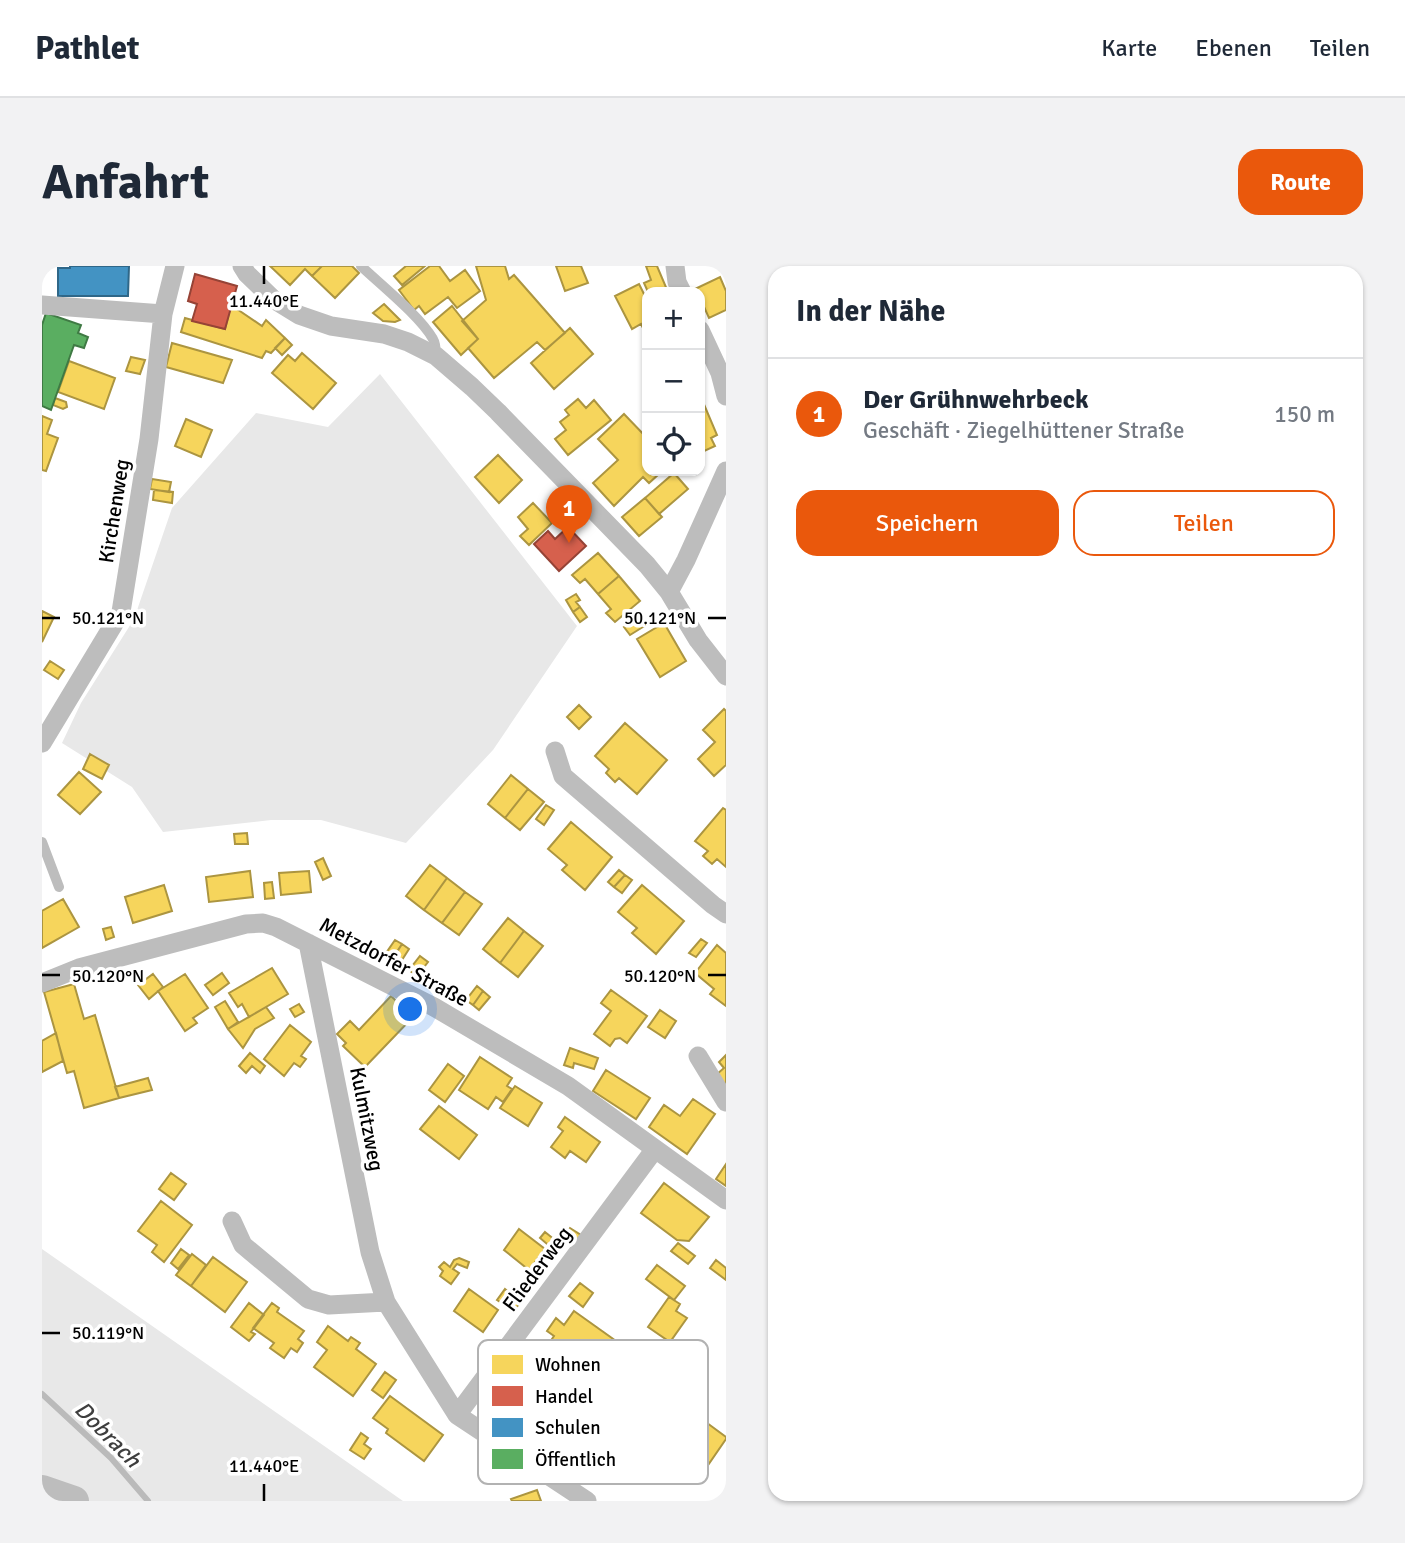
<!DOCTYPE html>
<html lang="de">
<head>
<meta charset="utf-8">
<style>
	body { margin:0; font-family:Signika,sans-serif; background:#f2f2f3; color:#1f2937 }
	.controls { position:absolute; right:21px; top:21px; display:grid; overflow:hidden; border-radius:14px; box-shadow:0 2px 5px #0004 }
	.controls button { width:63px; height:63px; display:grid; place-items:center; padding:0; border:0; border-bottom:2px solid #e0e1e3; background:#fff; color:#1f2937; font:35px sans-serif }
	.you { position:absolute; left:369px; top:744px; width:24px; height:24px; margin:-18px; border:5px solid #fff; border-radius:50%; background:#1a73e8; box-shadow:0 0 0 10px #1a73e833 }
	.badge { display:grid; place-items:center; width:46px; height:46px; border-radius:50%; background:#ea580c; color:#fff; font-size:23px; font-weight:700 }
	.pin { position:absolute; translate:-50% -58px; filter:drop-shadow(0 2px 4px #0008) }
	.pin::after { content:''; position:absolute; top:37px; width:24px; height:21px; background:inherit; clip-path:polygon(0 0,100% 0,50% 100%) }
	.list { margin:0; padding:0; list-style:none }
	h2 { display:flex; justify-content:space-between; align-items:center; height:91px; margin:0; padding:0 28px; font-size:30px }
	h2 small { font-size:23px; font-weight:400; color:#747a83 }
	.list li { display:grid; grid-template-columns:46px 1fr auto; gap:21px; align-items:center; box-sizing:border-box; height:112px; padding:0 28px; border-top:2px solid #e0e1e3 }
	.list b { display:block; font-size:26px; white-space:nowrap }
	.list p { margin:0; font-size:23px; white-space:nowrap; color:#747a83 }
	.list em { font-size:23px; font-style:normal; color:#747a83 }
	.actions { display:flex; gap:14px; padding:21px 28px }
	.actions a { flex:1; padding:16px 0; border:2px solid #ea580c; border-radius:21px; text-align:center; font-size:24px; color:#ea580c }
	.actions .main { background:#ea580c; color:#fff }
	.icon { flex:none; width:38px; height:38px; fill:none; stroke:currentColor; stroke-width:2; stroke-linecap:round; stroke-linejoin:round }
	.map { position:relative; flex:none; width:684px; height:1235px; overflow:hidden; border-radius:21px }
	header { display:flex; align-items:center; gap:42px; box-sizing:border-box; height:98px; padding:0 35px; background:#fff; border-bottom:2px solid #e0e1e3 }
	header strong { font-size:33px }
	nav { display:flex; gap:38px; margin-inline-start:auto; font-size:24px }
	.intro { display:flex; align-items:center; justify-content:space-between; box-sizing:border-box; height:168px; padding:0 42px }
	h1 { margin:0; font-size:49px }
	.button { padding:18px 32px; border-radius:21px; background:#ea580c; color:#fff; font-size:24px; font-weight:700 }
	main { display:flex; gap:42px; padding:0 42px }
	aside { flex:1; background:#fff; border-radius:21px; box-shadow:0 2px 5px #0004 }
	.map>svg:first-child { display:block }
	.green { fill:#e8e8e8 }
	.homes { fill:#f6d55c; stroke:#ac9540; stroke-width:2 }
	.shops { fill:#d6604d; stroke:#964336; stroke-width:2 }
	.schools { fill:#4393c3; stroke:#2f6788; stroke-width:2 }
	.public { fill:#5aae61; stroke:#3f7a44; stroke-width:2 }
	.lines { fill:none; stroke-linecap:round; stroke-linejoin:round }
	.stream { stroke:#bababa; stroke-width:6 }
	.service { stroke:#bdbdbd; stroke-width:10 }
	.minor { stroke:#bdbdbd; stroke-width:19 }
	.primary { stroke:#bdbdbd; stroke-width:30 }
	.ticks { fill:none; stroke:#000; stroke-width:2.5 }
	.labels { text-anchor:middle; stroke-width:7; stroke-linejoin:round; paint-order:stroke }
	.street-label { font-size:21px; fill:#000; stroke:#fff }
	.water-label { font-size:23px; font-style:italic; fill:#3e3e3e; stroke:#fff }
	.key { fill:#fff; stroke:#b2b2b2; stroke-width:2 }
	.key-label { font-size:19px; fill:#000 }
	.ticks-label { font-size:18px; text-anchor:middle; fill:#000; stroke:#fff; stroke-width:7; stroke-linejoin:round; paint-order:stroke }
</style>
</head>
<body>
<header>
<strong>Pathlet</strong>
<nav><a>Karte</a><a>Ebenen</a><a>Teilen</a></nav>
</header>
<div class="intro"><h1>Anfahrt</h1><a class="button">Route</a></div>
<main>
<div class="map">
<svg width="684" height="1235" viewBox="0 0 684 1235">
	<rect width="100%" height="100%" fill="#fff"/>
	<path class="green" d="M338,108L535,360L451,484L364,577L279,554H229L121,566L90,521L20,477L39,437L92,353L130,242L214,147L286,161Z
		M0,983L361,1235H32L0,1224Z"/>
	<path class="homes" d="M228,0H280L270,10L263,3L248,19Z
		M280,0H310L317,7L293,32L270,10Z
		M364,0H383L360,19L352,10Z
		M388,0H397L408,15L423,4L438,25L415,42L406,31L383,48L377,40L372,44L357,24Z
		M434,0H463L467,13L472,9L523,67L503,84L495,76L452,112L426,82L436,73L420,55L444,34Z
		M514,0H539L546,17L523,25Z
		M604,0H615L626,26H606L602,17L609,14Z
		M678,11L684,25V44L667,52L658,32V26H655L653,23Z
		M597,18L605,34V70L599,58L590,63L573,30Z
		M342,38L358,54L353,56L341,55L331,47Z
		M189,39L220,60L224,54L243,72L229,87L224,85L220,92L139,66L143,52L183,63Z
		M410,40L436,73L419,89L391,56Z
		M528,62L551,88L512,123L489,97Z
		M243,72L250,79L240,89L233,82Z
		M130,77L190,94L181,117L124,101Z
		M260,87L294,117L271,143L230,107L246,89L253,95Z
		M89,91L103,94L98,108L84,105Z
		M27,95L73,112L62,143L16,126Z
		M658,129L675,169L669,172L673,180L658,187Z
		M13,132L24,136L25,141L21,143L11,139Z
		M536,133L544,142L552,134L569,154L526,189L513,173L524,164L518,156L527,149L523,144Z
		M582,148L605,172V180L604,181L605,183V191L604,193L605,194V205H615L618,207L607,217L601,211L572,240L551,217L576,194L556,173Z
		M0,150L10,154L5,168L16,172L4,205L0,204Z
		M144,153L170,164L159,191L133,180Z
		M456,189L480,214L457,237L433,211Z
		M632,207L646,223L617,248L603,232Z
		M110,213L129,216L127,226L108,223Z
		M112,224L131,226L130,237L111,234Z
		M603,232L620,251L597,270L580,251Z
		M491,237L510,257L487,279L478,270L486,263L476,251Z
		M556,287L577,310L556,328L543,313L538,317L530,309Z
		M577,310L598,335L573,356L564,347L569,343L556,328Z
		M534,328L538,334L534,336L538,341L531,346L524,334Z
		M538,341L545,351L538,356L531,346Z
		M0,345L12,351L0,376Z
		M598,351L604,359L588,369L582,361Z
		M622,357L644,395L618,411L595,373Z
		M8,395L22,404L16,413L2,404Z
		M537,439L549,451L537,463L525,451Z
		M682,443L684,445V499L672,510L656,493L673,476L661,464Z
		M583,457L625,494L595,528L577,512L573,516L564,507L567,503L553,490Z
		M48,488L67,499L60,513L41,503Z
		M37,506L59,526L38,548L16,529Z
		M469,509L486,523L463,552L446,538Z
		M486,523L502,536L478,564L463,552Z
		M504,539L512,544L502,559L494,553Z
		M681,542L684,544V601L675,593L670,598L661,590L666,585L653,575Z
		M529,556L570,591L543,624L520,604L525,599L506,583Z
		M205,567L206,578H193L192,568Z
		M281,592L289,610L281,614L273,596Z
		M388,599L405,612L382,644L364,630Z
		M577,604L583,609L572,621L566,616Z
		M208,605L211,631L167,636L164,611Z
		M267,605L269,626L239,629L237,607Z
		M583,609L590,614L580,627L572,621Z
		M405,612L423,626L400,657L382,644Z
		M230,616L232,632L223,633L222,617Z
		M122,619L130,645L91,657L83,631Z
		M600,619L642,655L614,688L590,667L595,662L576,646Z
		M423,626L440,638L417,669L400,657Z
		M21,633L37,661L0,682V645Z
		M466,652L482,665L458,697L441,683Z
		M69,661L72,671L64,674L61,663Z
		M482,665L501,680L476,711L458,697Z
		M659,673L665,677L654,691L647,687Z
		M353,674L360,678L351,692L344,687Z
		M360,678L367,683L358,697L351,692Z
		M675,679L684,687V740L668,728L672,723L653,707Z
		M378,690L386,696L375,710L367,704Z
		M230,702L246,728L207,751L200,738L196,741L187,727Z
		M180,707L187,717L171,729L163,719Z
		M111,708L121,721L107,733L96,719Z
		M143,708L166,742L151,752L155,757L143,765L116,725Z
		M32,718L42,753L53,749L77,832L42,842L32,805L25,807L2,726Z
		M435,720L441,725L431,739L424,734Z
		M569,724L605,750L585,777L578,772L573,773L568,780L552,768L569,745L559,737Z
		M441,725L448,731L437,744L431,739Z
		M349,730L371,751L323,801L301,780L304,777L295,768L308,755L317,764Z
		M183,735L196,756L186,763L173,741Z
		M257,738L262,746L253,751L248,743Z
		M224,741L232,752L213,763L201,782L186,763Z
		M618,744L634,755L623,772L606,761Z
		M248,759L269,776L259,790L264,793L258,801L252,797L242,810L222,793Z
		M14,767L21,795L0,806V775Z
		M528,782L556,792L552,803L532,797L531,802L522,799Z
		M208,787L223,800L218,807L210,800L204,807L197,800Z
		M684,789V819L674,809L682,802L677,796Z
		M438,791L470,812L465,820L470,823L461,836L454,831L446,843L417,824Z
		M406,798L422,810L403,836L387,824Z
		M564,804L608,832L594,853L551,825Z
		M106,812L110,824L77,832L73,821Z
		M473,820L500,837L486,860L458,842Z
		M651,833L673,848L645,888L607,861L622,839L638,850Z
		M397,840L435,869L417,893L378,863Z
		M523,851L558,876L544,896L528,885L523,892L509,881L521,865L516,861Z
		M684,898V920L674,913Z
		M129,907L144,918L132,934L117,923Z
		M622,917L667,951L647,975L635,974L599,947Z
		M119,935L150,959L122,996L110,986L115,979L96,965Z
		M528,962L539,969L530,981L519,974Z
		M477,963L503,983L487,1004L462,984Z
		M503,966L518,978L512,984L498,972Z
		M636,977L653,990L646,998L629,985Z
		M139,983L147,989L136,1003L129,997Z
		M150,988L164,999L149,1020L134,1009Z
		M171,991L205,1016L183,1046L149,1020Z
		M417,992L427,996L425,1002L415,998L411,1003L417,1007L409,1018L398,1010L401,1005L397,1001L402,996L408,1001L412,994Z
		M674,994L684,1002V1014L668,1002Z
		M615,999L643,1020L632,1034L604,1013Z
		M538,1017L551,1027L541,1041L527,1030Z
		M427,1023L456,1044L441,1066L412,1045Z
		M463,1023L479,1035L472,1045L455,1034Z
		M627,1031L638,1038L634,1045L645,1052L628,1076L606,1061Z
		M207,1037L222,1049L209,1066L213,1068L207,1075L189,1061Z
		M230,1037L237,1042L235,1046L262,1065L256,1073L261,1077L255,1086L249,1082L242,1092L228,1082L232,1077L211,1062Z
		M532,1045L574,1075L552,1106L543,1100L537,1108L524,1099L513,1114L492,1099L512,1070L505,1065L514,1052L522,1059Z
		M286,1060L306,1075L309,1071L318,1077L314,1083L334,1098L311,1130L272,1101L285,1084L275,1076Z
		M343,1106L354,1114L341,1132L330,1124Z
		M348,1130L401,1169L382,1195L344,1167L346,1163L331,1152Z
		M661,1154L684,1171V1173L664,1202L640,1185Z
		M319,1167L326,1172L322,1178L329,1183L322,1193L308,1184Z
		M495,1224L499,1235H470L469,1233Z"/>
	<path class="shops" d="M153,8L195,20L183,63L150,55L155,38L146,35Z
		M526,261L544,280L517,305L492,278L506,265L513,273Z"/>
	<path class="schools" d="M28,0H87L86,30H16V2H28Z"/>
	<path class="public" d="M4,47L39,59L36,67L46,71L42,82L32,79L9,144L0,140V59Z"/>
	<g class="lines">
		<path class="stream" d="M0,1128L69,1192L106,1235"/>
		<path class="service" d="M319,0C338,18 379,51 391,73C394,78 394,84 394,90
			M0,576L17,621"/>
		<path class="minor" d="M200,0L205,8L231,33L257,49L289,60L342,68L366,76L394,90L430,121L456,146L605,299L627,326L656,374L684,410
			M633,0L635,16L640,26
			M0,39L121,48
			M658,64L678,107L684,130
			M627,326L644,294L684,205
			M0,477L79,346L107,173L121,48L133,0
			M513,485L521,510L671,639L684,648
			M266,677L328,986L344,1036L415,1149L545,1235
			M0,717L37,702L204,658L221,657L234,661L392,741L526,820L684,934
			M656,790L684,836
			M190,955L201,979L266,1033L287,1039L344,1036
			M415,1149L613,883"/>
		<path class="primary" d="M0,1224L32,1235"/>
	</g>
	<path class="ticks" d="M222,0V18M0,352H18M666,352H684M0,709H18M666,709H684M0,1067H18M222,1218V1235"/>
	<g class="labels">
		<g class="street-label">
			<text transform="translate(72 245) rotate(-81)" y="7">Kirchenweg</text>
			<text transform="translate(352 696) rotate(28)" y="7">Metzdorfer Straße</text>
			<text transform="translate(325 853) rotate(79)" y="7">Kulmitzweg</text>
			<text transform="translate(495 1003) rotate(-53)" y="7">Fliederweg</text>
		</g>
		<g class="water-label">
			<text transform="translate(66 1168) rotate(45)" y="8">Dobrach</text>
		</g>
	</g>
	<rect x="436" y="1074" width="230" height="144" rx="10" class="key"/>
	<rect x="450" y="1089" width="31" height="19" fill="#f6d55c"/>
	<rect x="450" y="1120" width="31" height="20" fill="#d6604d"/>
	<rect x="450" y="1152" width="31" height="19" fill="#4393c3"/>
	<rect x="450" y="1183" width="31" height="20" fill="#5aae61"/>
	<g class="key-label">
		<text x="493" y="1105">Wohnen</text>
		<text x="493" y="1137">Handel</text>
		<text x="493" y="1168">Schulen</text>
		<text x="493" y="1200">Öffentlich</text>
	</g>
	<g class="ticks-label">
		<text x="222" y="41">11.440°E</text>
		<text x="66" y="358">50.121°N</text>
		<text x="618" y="358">50.121°N</text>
		<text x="66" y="716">50.120°N</text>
		<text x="618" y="716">50.120°N</text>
		<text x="66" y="1073">50.119°N</text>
		<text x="222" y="1206">11.440°E</text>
	</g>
</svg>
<div class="controls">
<button>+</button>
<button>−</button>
<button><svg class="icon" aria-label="locate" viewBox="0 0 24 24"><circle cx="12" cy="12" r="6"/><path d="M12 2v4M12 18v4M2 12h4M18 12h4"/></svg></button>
</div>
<div class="you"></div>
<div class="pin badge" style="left:527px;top:277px">1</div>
</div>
<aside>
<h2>In der Nähe<small></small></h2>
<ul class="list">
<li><span class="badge">1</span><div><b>Der Grühnwehrbeck</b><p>Geschäft · Ziegelhüttener Straße</p></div><em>150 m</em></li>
</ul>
<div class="actions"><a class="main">Speichern</a><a>Teilen</a></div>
</aside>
</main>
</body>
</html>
